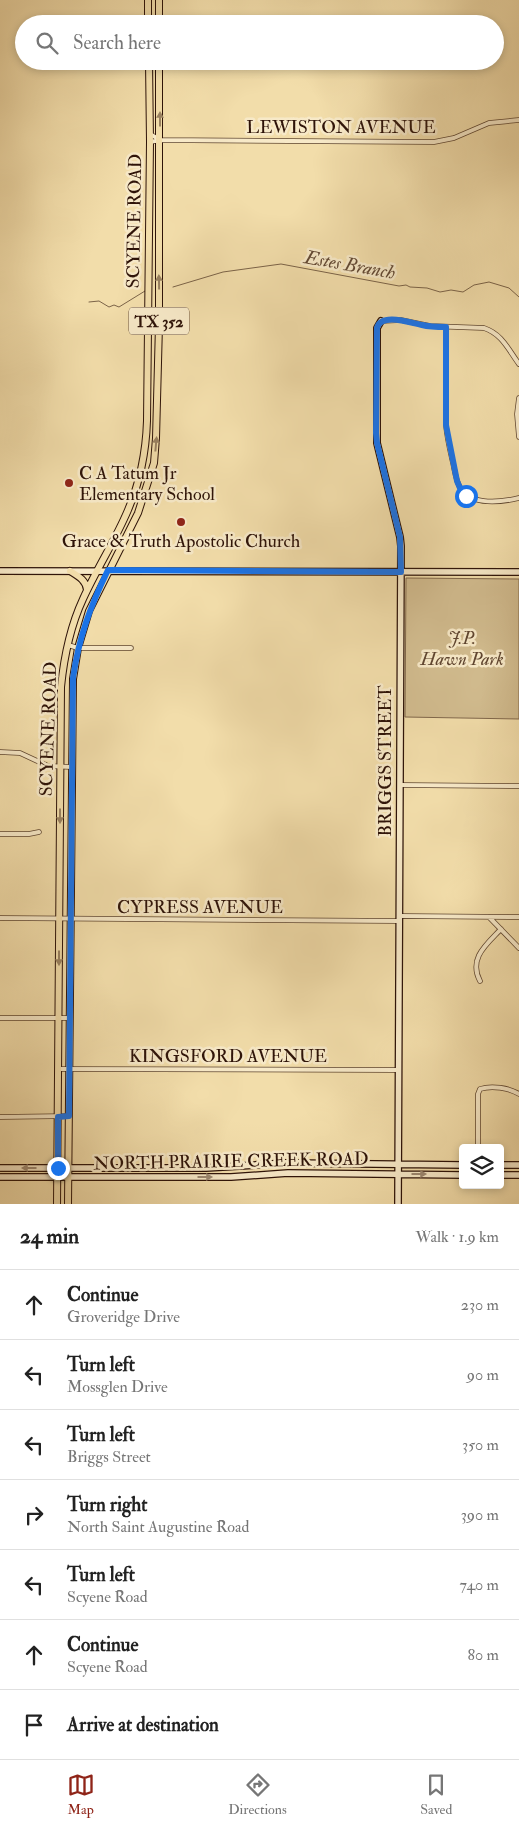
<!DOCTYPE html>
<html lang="en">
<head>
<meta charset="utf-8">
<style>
	body { margin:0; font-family:"IM FELL Double Pica",serif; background:#f6f6f6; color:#222 }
	.controls { position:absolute; right:15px; bottom:15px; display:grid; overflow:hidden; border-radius:5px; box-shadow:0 2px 8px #0003 }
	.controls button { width:45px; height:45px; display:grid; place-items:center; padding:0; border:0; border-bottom:1px solid #e0e0e0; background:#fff; color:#222; font:25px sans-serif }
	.stop { position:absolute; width:15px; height:15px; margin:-11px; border:4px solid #1a73e8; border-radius:50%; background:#fff }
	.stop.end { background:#1a73e8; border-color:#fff; box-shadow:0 1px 5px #0008 }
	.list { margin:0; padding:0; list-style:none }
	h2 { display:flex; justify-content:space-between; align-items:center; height:65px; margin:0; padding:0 20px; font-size:21px }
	h2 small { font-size:16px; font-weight:400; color:#767676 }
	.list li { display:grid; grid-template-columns:32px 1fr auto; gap:15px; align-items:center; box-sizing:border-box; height:70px; padding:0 20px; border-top:1px solid #e0e0e0 }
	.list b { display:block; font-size:19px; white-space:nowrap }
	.list p { margin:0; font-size:16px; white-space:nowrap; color:#767676 }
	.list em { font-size:16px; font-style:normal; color:#767676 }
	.icon { flex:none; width:28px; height:28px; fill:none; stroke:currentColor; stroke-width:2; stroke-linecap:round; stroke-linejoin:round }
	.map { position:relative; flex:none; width:519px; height:1204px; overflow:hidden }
	.search { position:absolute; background:#fff; box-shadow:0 2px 8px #0003; left:15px; right:15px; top:15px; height:55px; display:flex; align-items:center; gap:12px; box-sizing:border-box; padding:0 18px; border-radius:28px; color:#767676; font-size:19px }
	.sheet { height:555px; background:#fff }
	nav { display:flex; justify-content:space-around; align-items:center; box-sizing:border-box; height:70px; border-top:1px solid #e0e0e0; background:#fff; font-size:14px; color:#767676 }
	nav a { display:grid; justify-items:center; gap:2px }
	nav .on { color:#8f2418 }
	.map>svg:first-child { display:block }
	.green { fill:#d1bb8e; stroke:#80674b }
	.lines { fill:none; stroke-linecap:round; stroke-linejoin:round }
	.stream { stroke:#7b6348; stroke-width:1 }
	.street-casing { stroke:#5f4630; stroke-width:5.5 }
	.secondary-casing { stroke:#2e1308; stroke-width:8 }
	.primary-casing { stroke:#2e1308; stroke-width:8 }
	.street { stroke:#f7e9c8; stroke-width:4 }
	.secondary { stroke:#f7e9c8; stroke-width:5.5 }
	.primary { stroke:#f2ddaa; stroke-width:6 }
	.oneway { fill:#9a8261 }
	.oneway2 { fill:#9d8972 }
	.route { stroke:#1a73e8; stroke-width:6 }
	.poi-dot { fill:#8f2418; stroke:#f7e9c8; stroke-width:2 }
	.labels { text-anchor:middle; stroke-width:5; stroke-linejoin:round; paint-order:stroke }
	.shield { fill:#f7e9c8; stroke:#6a5342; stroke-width:1 }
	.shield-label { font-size:16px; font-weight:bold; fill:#2e1308 }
	.street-label { font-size:18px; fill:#2e1308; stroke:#f7e9c8 }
	.poi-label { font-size:18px; fill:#2e1308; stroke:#f7e9c8; text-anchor:start }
	.park-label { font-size:18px; font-style:italic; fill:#5f4530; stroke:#f7e9c8 }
	.water-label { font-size:19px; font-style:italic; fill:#624833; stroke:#f7e9c8 }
</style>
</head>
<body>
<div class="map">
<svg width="519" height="1204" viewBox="0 0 519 1204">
	<rect width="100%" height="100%" fill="#f2ddaa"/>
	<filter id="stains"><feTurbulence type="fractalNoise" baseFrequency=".004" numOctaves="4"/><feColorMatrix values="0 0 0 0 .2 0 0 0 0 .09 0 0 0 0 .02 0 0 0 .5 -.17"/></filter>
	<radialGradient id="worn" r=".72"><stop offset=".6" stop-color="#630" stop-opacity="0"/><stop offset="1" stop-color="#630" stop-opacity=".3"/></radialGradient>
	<path class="green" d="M406,578L519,579V719L405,717Z"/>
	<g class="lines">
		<path class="stream" d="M173,287L223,272L281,264L399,286L406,285L410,287L427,288L440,292L451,290L463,292L474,285L489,282L509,288L519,297
			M89,302L99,301L109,307L114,305L119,307L145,291"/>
		<g class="street-casing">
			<path id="street" d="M150,134L160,140L150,142
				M160,140L434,142L454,138L489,123L519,120
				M381,321L401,320L430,326L484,328C502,334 508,349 519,364
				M446,327V425C447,438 450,450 453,463C455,472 456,482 461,489C472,506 502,502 519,498
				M519,398L517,414L519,437
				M68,645L78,648H131
				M0,752L20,753L48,766L72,767
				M400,785L519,786
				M0,834H29L39,832
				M400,916L519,917
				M489,917L519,948
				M0,918L399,921
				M480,981C468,958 487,944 501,929
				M0,1018H70
				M58,1069L398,1070
				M0,1117L69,1116
				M478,1148V1094L480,1089C492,1085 509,1088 519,1094"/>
		</g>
		<g class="secondary-casing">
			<path id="secondary" d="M381,321L377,328V443L400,537L401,546L398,1204
				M0,571L519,572
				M500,1165H519
				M0,1168H206L287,1163L463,1165
				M500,1175H519
				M0,1177H231L288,1173L463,1175"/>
		</g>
		<g class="primary-casing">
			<path id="primary" d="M148,0V24
				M159,0V24
				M70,571C78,576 86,580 87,590
				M57,1204L61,687C64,657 70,627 83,599C97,568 115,541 128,510C140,482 146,451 147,421L150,142L149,61
				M68,1204L73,679L78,648L89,611L138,513L154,463L156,438L159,325V61"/>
		</g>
		<use href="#street" class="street"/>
		<use href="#secondary" class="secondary"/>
		<use href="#primary" class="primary"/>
	</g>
	<defs><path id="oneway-solid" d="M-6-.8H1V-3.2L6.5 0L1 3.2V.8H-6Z" transform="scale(1.25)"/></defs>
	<g class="oneway">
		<use href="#oneway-solid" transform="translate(160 119) rotate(-90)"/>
		<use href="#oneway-solid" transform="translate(159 282) rotate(-91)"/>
		<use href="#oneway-solid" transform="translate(156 444) rotate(-85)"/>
		<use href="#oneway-solid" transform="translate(60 816) rotate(90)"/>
		<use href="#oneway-solid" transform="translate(59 958) rotate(90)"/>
	</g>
	<g class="oneway2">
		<use href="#oneway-solid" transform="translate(29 1168) rotate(180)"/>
		<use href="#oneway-solid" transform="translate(419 1174)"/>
		<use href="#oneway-solid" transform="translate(205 1177)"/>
	</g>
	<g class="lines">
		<path class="route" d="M58,1168V1117L69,1116L73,678C79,637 90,607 108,570L401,572L400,537L377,443L376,433L377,328C381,312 411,323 422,325C430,327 438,327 446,327V425L457,481L460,488L466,496"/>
	</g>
	<g class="poi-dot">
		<circle cx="69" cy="483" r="5"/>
		<circle cx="181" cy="522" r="5"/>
	</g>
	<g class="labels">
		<rect class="shield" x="129" y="307.5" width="60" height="27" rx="4"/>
		<g class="shield-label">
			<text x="159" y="327">TX 352</text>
		</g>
		<g class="street-label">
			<text x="341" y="133">LEWISTON AVENUE</text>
			<text transform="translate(134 221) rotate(-89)" y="6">SCYENE ROAD</text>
			<text transform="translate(48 729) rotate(-88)" y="6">SCYENE ROAD</text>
			<text transform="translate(385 761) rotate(-90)" y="6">BRIGGS STREET</text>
			<text x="200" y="913">CYPRESS AVENUE</text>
			<text x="228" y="1062">KINGSFORD AVENUE</text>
			<text transform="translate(231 1161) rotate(-1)" y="6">NORTH PRAIRIE CREEK ROAD</text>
		</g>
		<g class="poi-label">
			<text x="79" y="479">C A Tatum Jr<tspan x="79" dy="21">Elementary School</tspan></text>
			<text x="181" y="547" text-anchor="middle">Grace &amp; Truth Apostolic Church</text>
		</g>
		<g class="park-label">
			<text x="462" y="644">J.P.<tspan x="462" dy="21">Hawn Park</tspan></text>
		</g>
		<g class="water-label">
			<text transform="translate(350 264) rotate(10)" y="7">Estes Branch</text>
		</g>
	</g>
	<rect width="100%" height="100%" filter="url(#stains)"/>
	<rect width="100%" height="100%" fill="url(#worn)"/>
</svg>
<div class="controls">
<button><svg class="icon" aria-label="layers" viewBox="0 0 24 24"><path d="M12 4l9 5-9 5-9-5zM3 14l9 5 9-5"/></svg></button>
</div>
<div class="stop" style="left:466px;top:496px"></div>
<div class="stop end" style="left:58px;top:1168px"></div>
<div class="search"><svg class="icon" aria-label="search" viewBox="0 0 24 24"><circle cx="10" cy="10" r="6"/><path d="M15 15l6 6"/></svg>Search here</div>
</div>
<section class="sheet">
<h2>24 min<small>Walk · 1.9 km</small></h2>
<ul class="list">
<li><svg class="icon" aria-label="ahead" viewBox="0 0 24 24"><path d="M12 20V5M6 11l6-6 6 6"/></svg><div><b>Continue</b><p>Groveridge Drive</p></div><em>230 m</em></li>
<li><svg class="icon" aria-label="left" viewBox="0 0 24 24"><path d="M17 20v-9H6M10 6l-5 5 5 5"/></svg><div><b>Turn left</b><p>Mossglen Drive</p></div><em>90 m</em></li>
<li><svg class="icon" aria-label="left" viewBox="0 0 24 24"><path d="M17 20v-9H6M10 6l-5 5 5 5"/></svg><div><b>Turn left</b><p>Briggs Street</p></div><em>350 m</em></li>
<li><svg class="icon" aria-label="right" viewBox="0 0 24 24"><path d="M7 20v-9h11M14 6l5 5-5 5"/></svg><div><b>Turn right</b><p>North Saint Augustine Road</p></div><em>390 m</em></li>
<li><svg class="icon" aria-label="left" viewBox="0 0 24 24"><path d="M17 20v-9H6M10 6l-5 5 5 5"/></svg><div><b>Turn left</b><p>Scyene Road</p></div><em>740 m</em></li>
<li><svg class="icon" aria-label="ahead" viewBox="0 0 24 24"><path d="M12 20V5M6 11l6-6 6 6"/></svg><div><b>Continue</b><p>Scyene Road</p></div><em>80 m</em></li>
<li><svg class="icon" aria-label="arrive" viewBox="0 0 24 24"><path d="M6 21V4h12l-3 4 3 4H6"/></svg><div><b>Arrive at destination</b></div></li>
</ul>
</section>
<nav>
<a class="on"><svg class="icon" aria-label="map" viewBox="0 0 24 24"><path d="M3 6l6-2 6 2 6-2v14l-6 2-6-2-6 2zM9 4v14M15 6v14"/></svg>Map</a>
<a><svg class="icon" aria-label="directions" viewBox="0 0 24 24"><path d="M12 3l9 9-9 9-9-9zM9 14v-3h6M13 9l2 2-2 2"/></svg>Directions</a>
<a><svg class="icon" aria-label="saved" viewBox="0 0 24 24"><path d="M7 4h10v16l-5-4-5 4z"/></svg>Saved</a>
</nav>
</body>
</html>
